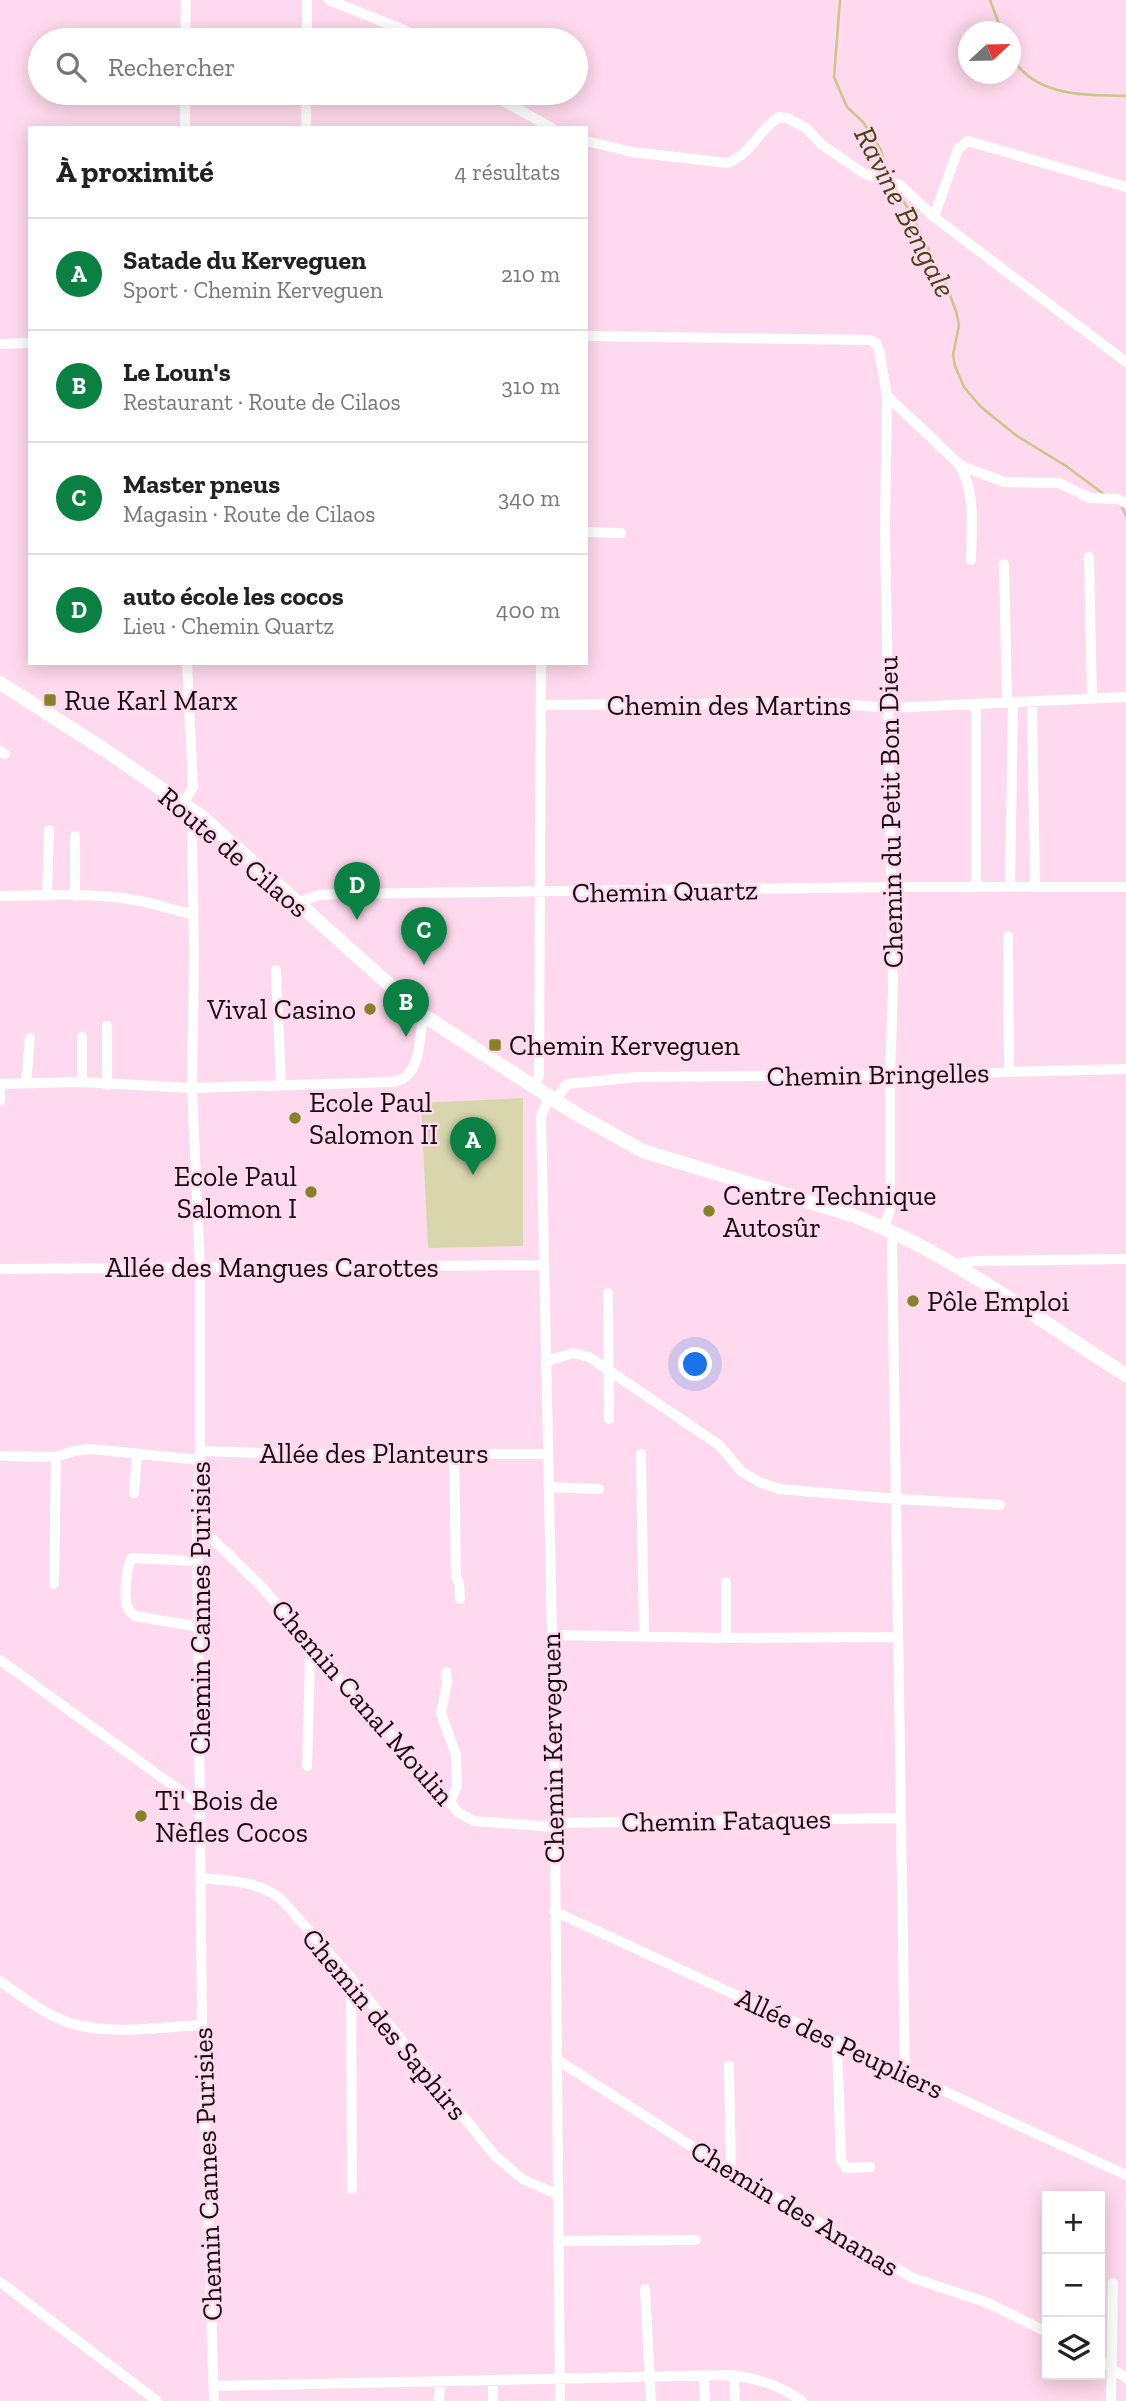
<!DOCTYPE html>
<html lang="fr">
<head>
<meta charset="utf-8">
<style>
	body { margin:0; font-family:"Zilla Slab",serif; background:#f6f6f6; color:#222 }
	.controls { position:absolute; right:21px; bottom:21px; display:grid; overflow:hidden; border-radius:0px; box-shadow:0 4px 18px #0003 }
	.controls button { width:63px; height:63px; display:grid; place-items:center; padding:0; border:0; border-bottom:2px solid #e0e0e0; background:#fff; color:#222; font:35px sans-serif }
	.compass { position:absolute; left:958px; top:21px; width:63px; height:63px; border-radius:50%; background:#fff; box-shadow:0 4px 18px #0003; rotate:68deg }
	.you { position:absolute; left:696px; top:1365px; width:24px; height:24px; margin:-18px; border:5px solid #fff; border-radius:50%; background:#1a73e8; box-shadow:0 0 0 10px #1a73e833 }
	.badge { display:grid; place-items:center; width:46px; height:46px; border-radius:50%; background:#0b8043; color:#fff; font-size:23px; font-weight:700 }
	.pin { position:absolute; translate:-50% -58px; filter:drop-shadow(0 2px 4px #0008) }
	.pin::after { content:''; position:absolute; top:37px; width:24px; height:21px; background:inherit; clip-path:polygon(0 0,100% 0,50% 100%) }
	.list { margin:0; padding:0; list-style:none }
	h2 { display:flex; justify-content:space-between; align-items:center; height:91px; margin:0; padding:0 28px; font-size:30px }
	h2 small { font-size:23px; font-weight:400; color:#767676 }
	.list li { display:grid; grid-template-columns:46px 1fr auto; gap:21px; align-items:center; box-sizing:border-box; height:112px; padding:0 28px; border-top:2px solid #e0e0e0 }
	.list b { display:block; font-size:26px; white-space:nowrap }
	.list p { margin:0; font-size:23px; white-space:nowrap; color:#767676 }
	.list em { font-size:23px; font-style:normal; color:#767676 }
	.icon { flex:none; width:38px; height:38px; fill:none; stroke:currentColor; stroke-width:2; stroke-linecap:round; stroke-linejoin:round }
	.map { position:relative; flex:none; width:1126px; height:2401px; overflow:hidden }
	.search { position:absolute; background:#fff; box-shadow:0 4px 18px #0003; left:28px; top:28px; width:560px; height:77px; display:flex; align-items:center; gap:18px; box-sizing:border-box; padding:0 24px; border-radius:38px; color:#767676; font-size:26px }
	.panel { position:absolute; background:#fff; box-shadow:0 4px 18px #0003; left:28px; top:126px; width:560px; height:539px; border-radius:0px }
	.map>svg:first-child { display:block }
	.green { fill:#d8d6ac }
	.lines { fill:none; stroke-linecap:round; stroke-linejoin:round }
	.stream { stroke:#c9c687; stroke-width:2.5 }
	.minor { stroke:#fff; stroke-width:10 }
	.secondary { stroke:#fff; stroke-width:14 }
	.poi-dot { fill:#87822a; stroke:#ffd9ed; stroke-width:2.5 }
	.labels { text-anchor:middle; stroke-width:5; stroke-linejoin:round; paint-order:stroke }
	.poi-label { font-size:28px; fill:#150910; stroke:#ffd9ed; text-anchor:start }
	.street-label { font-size:28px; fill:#150910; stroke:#ffd9ed }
	.water-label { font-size:30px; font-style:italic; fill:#474413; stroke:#ffd9ed }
</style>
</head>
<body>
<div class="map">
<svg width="1126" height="2401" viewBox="0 0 1126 2401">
	<rect width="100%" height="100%" fill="#ffd9ed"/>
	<path class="green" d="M523,1098V1246L428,1248L421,1103Z"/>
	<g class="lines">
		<path class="stream" d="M840,0L834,77L847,107L863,122L881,150L888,176
			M990,0L1002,32
			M1010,54C1032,97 1085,95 1126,96
			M894,188L910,211L946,285L956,311L959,325L953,355L955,366L964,387L981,407L1017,436L1066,466L1105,495
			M1122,507L1126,516"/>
		<path class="minor" d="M329,0L404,30L421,40
			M185,40L186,0
			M307,40V0
			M489,93L552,128
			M185,128V93
			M306,128V93
			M586,141L632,152L727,163C752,154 758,130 779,117L787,118L806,128L821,144L863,173L900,185L934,217L1126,362
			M934,217L958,149L968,141L1126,187
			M586,336L870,340L876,343L879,350L887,396L885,530L893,988L890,1075V1210L884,1227
			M0,344L30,343
			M887,396L958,463C977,491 971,528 971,560
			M959,465L1004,482L1059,483L1090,498L1118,499L1126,503
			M586,532L621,533
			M1089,557L1092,699
			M1004,564L1007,703
			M1032,702L1035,886
			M541,705L829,703L888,708L1126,697
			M0,751L5,754
			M183,804L193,787L187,663
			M202,817L192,834L194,952L192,1088L200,1269V1451L197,1524L202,2025L214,2401
			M75,836V896
			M976,887V704
			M1010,887L1013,703
			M47,895L49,830
			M0,896C45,895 91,893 135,900C155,903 174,911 193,914
			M296,903L320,895L340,894L891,887H1126
			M1008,936L1009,1072
			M276,970L281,1085
			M26,1082L30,1038
			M82,1082V1037
			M0,1084L82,1082L192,1088L393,1082C422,1077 419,1040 423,1015
			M107,1085V1026
			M533,1087L539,1076L541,663
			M549,1097L541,1116L554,1729L560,2401
			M0,1101V1084
			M555,1101L567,1084L636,1077L890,1075L1126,1069
			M895,1232L892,1243L905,2074
			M959,1268L961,1263L974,1261L1126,1259
			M0,1269L544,1265
			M608,1293L609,1419
			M547,1361L573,1353L589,1357L719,1445L741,1471L759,1482L779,1489L897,1499L1000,1505
			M200,1451L292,1454H548
			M454,1453L456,1576L459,1583L460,1599
			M641,1454L644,1636
			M0,1456L56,1457L74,1451L91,1449L200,1460
			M549,1487L599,1489
			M134,1493L137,1455
			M197,1524L262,1587L306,1639L312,1651L370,1711L459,1813L474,1821L553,1827
			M198,1561L132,1558C126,1566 124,1596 127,1606C129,1612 131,1612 135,1616L199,1627
			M54,1584L56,1457
			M551,1635L726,1638L898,1637
			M726,1638V1582
			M0,1660L201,1806
			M446,1672L447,1684L441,1713L456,1755L457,1786L450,1802
			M307,1766L310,1658L312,1651
			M553,1823L899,1818
			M201,1878C231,1881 256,1880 281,1899L351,1978L496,2157L524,2180L557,2194
			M554,1911L1126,2175
			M351,1978L352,2189
			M0,1981C25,1999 50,2019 81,2026C120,2034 163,2027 202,2025
			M837,2042L841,2160L846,2168L870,2167
			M556,2059L719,2164L913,2278L988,2303L1047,2332
			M729,2066L731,2171
			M558,2241L696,2240
			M0,2282L157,2401
			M645,2289L651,2401
			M1100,2360L1126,2378
			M734,2375L735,2401
			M704,2376L705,2401
			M214,2386L728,2375C756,2377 779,2385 802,2401
			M439,2401L440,2381
			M493,2401V2381
			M1111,2401L1113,2283"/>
		<path class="secondary" d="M0,683L108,752L202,817L423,1015L578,1115L643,1151L852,1215C950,1252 1037,1319 1126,1375"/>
	</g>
	<g class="poi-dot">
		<rect x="43" y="693" width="14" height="14" rx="3.5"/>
		<circle cx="370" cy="1009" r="7"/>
		<rect x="488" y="1038" width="14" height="14" rx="3.5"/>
		<circle cx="295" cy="1118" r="7"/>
		<circle cx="311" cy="1192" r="7"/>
		<circle cx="709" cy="1211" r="7"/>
		<circle cx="913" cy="1301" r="7"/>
		<circle cx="141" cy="1816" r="7"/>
	</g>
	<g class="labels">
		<g class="poi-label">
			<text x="64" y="710">Rue Karl Marx</text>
			<text x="356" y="1019" text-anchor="end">Vival Casino</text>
			<text x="509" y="1055">Chemin Kerveguen</text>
			<text x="309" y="1112">Ecole Paul<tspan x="309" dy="32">Salomon II</tspan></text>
			<text x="297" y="1186" text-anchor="end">Ecole Paul<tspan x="297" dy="32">Salomon I</tspan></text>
			<text x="723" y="1205">Centre Technique<tspan x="723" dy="32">Autosûr</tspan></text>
			<text x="927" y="1311">Pôle Emploi</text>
			<text x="155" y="1810">Ti' Bois de<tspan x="155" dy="32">Nèfles Cocos</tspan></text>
		</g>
		<g class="street-label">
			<text x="729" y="715">Chemin des Martins</text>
			<text transform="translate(890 812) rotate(-91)" y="10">Chemin du Petit Bon Dieu</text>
			<text transform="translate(234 852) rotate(40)" y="10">Route de Cilaos</text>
			<text transform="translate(665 891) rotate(-1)" y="10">Chemin Quartz</text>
			<text transform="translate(878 1074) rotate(-1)" y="10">Chemin Bringelles</text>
			<text x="272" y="1277">Allée des Mangues Carottes</text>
			<text x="374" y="1463">Allée des Planteurs</text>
			<text transform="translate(200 1608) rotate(-90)" y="10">Chemin Cannes Purisies</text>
			<text transform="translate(363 1702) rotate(49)" y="10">Chemin Canal Moulin</text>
			<text transform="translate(552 1748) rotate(-91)" y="10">Chemin Kerveguen</text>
			<text transform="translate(726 1820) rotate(-1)" y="10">Chemin Fataques</text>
			<text transform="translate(385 2024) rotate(50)" y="10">Chemin des Saphirs</text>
			<text transform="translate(840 2043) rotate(25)" y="10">Allée des Peupliers</text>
			<text transform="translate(207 2174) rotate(-92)" y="10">Chemin Cannes Purisies</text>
			<text transform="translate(795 2208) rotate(31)" y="10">Chemin des Ananas</text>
		</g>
		<g class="water-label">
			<text transform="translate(905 212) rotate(63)" y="10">Ravine Bengale</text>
		</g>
	</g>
</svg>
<div class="controls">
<button>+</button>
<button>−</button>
<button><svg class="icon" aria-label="layers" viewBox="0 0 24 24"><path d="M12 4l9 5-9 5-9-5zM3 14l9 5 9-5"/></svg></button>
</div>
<svg class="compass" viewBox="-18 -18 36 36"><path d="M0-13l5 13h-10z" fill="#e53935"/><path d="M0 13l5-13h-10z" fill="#767676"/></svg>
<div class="you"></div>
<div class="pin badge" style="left:473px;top:1175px">A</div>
<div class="pin badge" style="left:406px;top:1037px">B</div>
<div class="pin badge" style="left:424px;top:965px">C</div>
<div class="pin badge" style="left:357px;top:920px">D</div>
<div class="search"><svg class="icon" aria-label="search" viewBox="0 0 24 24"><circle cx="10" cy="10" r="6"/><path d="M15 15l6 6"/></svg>Rechercher</div>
<section class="panel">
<h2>À proximité<small>4 résultats</small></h2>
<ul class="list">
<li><span class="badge">A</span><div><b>Satade du Kerveguen</b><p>Sport · Chemin Kerveguen</p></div><em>210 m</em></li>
<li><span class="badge">B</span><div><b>Le Loun's</b><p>Restaurant · Route de Cilaos</p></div><em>310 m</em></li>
<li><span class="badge">C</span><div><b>Master pneus</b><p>Magasin · Route de Cilaos</p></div><em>340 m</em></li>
<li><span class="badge">D</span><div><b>auto école les cocos</b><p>Lieu · Chemin Quartz</p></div><em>400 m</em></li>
</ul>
</section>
</div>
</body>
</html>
